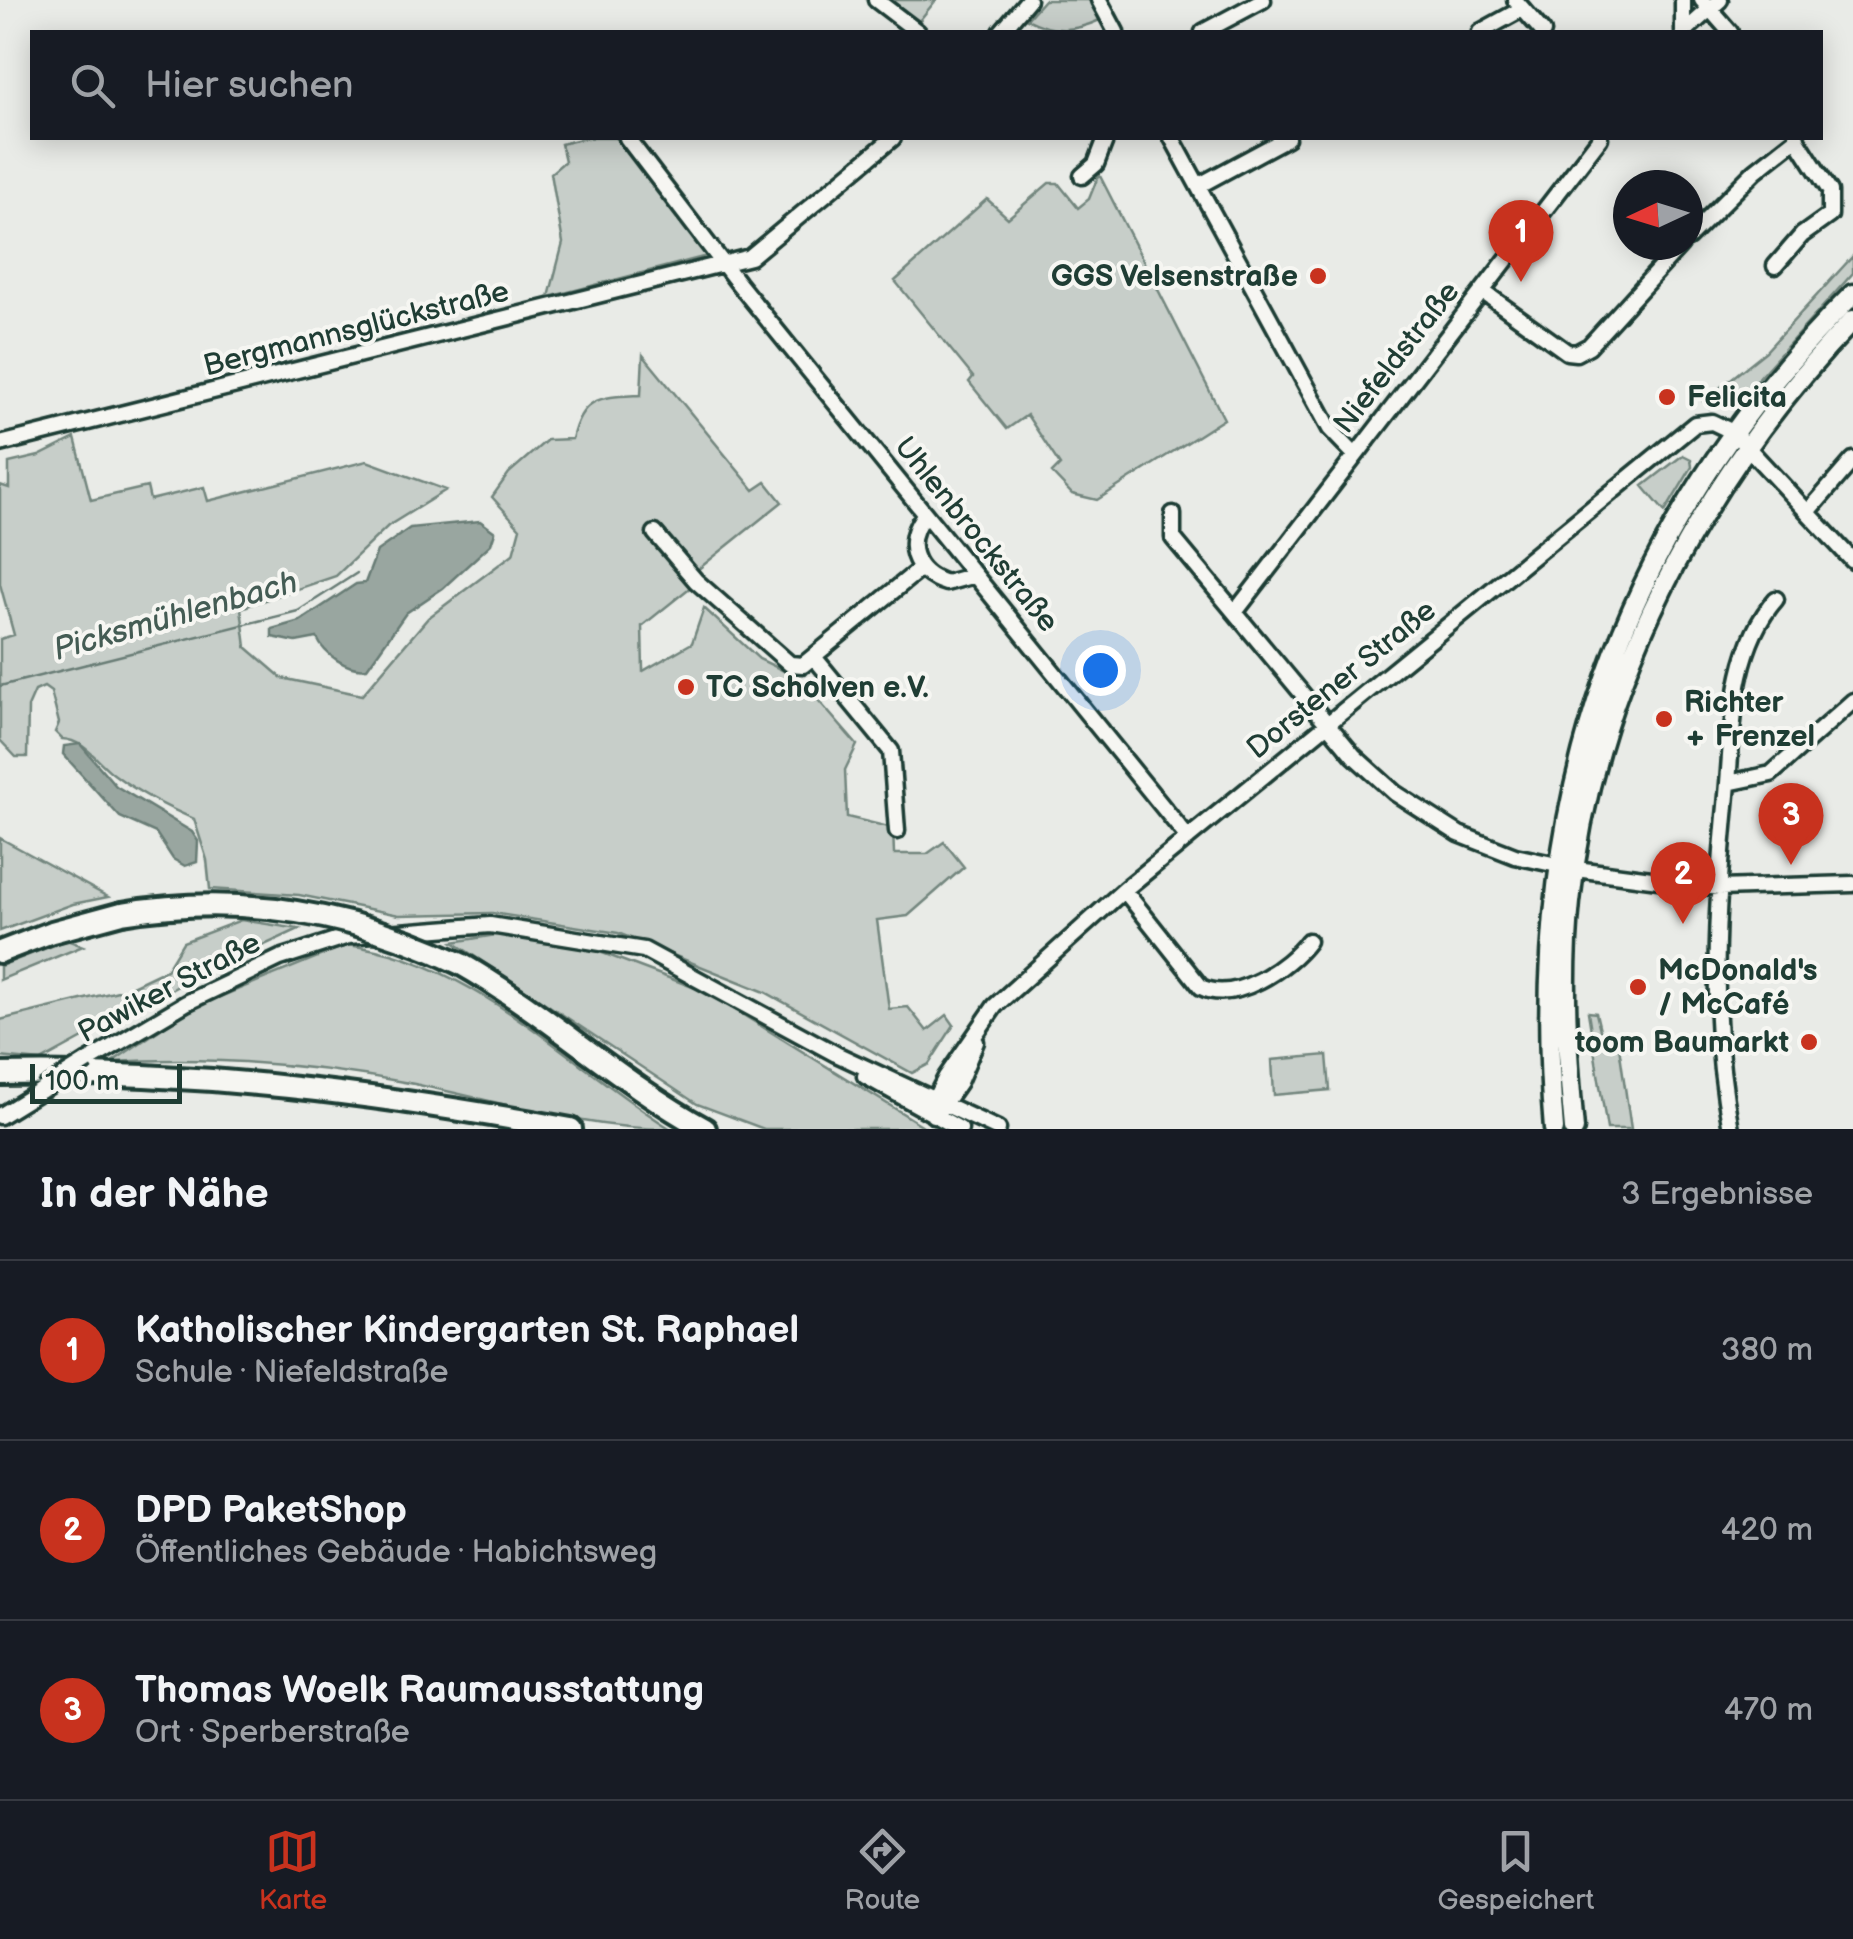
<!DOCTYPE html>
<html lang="de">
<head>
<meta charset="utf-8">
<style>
	body { margin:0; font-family:"Balsamiq Sans",sans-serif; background:#242831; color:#f1f3f6 }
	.compass { position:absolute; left:1613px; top:170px; width:90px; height:90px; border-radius:50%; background:#171b24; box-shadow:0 5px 25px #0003; rotate:266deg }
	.scale { position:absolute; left:30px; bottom:25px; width:152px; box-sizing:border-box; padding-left:10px; border:5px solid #1f3d34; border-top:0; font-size:28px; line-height:35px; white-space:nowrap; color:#1f3d34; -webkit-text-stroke:8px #f6f6f2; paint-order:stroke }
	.you { position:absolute; left:1100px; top:670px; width:35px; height:35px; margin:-25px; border:8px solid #fff; border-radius:50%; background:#1a73e8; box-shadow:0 0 0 15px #1a73e833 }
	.badge { display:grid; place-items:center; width:65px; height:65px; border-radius:50%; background:#c8321e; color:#fff; font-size:32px; font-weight:700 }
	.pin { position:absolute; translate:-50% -82px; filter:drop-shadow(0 2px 5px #0008) }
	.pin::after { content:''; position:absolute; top:52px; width:35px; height:30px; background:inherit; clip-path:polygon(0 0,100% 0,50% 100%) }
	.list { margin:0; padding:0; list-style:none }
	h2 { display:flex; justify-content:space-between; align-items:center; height:130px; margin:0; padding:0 40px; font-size:42px }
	h2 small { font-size:32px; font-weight:400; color:#9ea1a6 }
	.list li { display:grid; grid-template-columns:65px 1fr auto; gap:30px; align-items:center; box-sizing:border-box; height:180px; padding:0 40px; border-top:2px solid #363941 }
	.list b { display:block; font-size:38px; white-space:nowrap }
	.list p { margin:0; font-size:32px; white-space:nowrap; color:#9ea1a6 }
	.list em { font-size:32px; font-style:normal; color:#9ea1a6 }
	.icon { flex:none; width:55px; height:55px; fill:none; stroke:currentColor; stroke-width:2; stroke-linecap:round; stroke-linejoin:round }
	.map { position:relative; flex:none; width:1853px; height:1129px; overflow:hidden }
	.search { position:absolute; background:#171b24; box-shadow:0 5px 25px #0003; left:30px; right:30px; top:30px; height:110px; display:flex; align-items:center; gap:25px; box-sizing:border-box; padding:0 35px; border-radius:0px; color:#9ea1a6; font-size:38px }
	.sheet { height:670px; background:#171b24 }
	nav { display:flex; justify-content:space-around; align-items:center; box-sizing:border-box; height:140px; border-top:2px solid #363941; background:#171b24; font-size:28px; color:#9ea1a6 }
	nav a { display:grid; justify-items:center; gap:5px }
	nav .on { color:#c8321e }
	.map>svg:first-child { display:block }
	.green { fill:#c7cec9; stroke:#73867e; stroke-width:2.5 }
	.water { fill:#99a6a0; stroke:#687c75; stroke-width:2.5 }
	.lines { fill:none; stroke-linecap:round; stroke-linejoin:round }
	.stream { stroke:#687c75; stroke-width:2.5 }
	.minor-casing { stroke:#1f3d34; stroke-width:21 }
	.major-casing { stroke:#1f3d34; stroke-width:25 }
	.highway-casing { stroke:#1f3d34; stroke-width:28 }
	.minor { stroke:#f6f6f2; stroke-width:14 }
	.major { stroke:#f6f6f2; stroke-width:18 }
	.highway { stroke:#f6f6f2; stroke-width:20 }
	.minor-bridge-casing { stroke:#1f3d34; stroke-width:21; stroke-linecap:butt }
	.highway-bridge-casing { stroke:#1f3d34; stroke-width:28; stroke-linecap:butt }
	.minor-bridge { stroke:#f6f6f2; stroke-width:14 }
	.highway-bridge { stroke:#f6f6f2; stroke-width:20 }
	.poi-dot { fill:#c8321e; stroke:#f6f6f2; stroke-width:4 }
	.labels { text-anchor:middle; stroke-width:8; stroke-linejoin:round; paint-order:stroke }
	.poi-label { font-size:30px; font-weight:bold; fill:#1f3d34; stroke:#f6f6f2; text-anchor:start }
	.street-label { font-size:30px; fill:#1f3d34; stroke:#f6f6f2 }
	.water-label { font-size:32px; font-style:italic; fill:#445c54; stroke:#f6f6f2 }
</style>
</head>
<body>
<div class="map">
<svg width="1853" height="1129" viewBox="0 0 1853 1129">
	<rect width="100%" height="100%" fill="#e9ebe7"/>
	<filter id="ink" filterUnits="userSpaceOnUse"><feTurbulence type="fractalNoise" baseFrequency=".01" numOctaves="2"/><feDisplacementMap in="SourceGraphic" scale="20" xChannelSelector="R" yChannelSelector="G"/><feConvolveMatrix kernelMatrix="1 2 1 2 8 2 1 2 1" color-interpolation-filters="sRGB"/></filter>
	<g filter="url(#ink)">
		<path class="green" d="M891,0H936L919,21Z
			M1044,0H1089L1100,20C1073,32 1054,33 1027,19Z
			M585,138H616L707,256L549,297L563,243L551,173L565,161L561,144Z
			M1099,174L1224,419L1097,500L1072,494L1052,473L1060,465L1027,415L1007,429L969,382L973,377L895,281L987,199L1008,218L1049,183H1058L1078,208L1089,199Z
			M1853,256V273L1745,393L1710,408L1703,401L1766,351Z
			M643,355L754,490L766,482L782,502L686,579L692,586L642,626L643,671L692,643L704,608L759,659L799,678L857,745L845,770L847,817L893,828L894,854H927L944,842L964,867L908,916L877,920L889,1009L908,1007L927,1031L947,1015L954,1025L929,1064L912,1073L765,992L618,933L492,913L399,915L299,895L210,889L207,860L194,819C166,807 139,793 115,775C97,762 85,740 62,739L55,732L59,723L51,692L44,687L35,691L28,707L27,757H16L0,740V639L14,635L0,584V485L9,488V463L39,456L75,438L91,500L147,487L150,500L204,487L208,501L367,461L446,490L388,526L336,576L241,608L246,647L282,678L362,695L428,618L513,554L520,528L492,497L509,473L547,440L572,439C582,395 602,397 641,395Z
			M1683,455L1691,459L1692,467L1665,512L1643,486Z
			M0,838L108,897L73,904L0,931Z
			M241,920L299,929L189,980L41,1061L0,1057V1020L126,989L166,970L183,942Z
			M502,934L584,946L706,992L928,1129H764L697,1104L453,942Z
			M67,940L83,946L0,980V966Z
			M347,945C472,959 569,1065 671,1129C581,1129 496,1100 409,1083C310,1064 213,1056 112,1062L190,1009Z
			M1588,1012L1596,1013L1602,1038L1618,1039L1631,1129H1607Z
			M1327,1055L1330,1090L1274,1095L1272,1060Z"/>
		<path class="water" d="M480,521L495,532L491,544L443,588L406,613L367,668C347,671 324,654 317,638L296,642L272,637V629L300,621L356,584L365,583L377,551L410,528Z
			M80,744L116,786L192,832L198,841L197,862L185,866L173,859L156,833L120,817L63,754L64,746Z"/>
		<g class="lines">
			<path class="stream" d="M0,686L298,611L357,573"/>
			<g class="minor-casing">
				<path id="minor" d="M876,0L918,32
					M1099,0L1116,32
					M1515,0L1543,32
					M1683,0V32
					M1702,0L1730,32
					M1001,32L1028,0
					M1203,32L1263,0
					M1480,32L1522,9
					M1684,32L1720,0
					M627,138L738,283L1188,838
					M1172,138L1330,429L1355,455
					M1082,176L1096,164L1106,138
					M1198,186L1287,138
					M1688,238L1755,171L1797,138
					M1775,266L1802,235L1830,215V191L1796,138
					M1482,291L1567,352L1576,353L1589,346L1681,245
					M0,444L750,257L893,138
					M1808,512L1853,460
					M925,514C902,542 913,573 946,583L975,575
					M1173,514V538L1354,756L1395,793L1459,834L1515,856L1576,869L1719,888L1853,884
					M655,533L696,581L790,664L803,665L920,569
					M1236,611L1600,138
					M814,657L891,751L897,831
					M1728,783L1771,774L1853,701
					M1124,890L1201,987C1235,1004 1288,968 1308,941
					M88,1061L186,1003L280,958L348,936L490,925L644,950L836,1054L998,1129
					M865,1076L960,1129
					M939,1111L959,1082L976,1042
					M933,1115L934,1100L946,1077L995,1006L1124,890L1695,424L1712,422L1733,432L1853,561
					M0,1116L42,1090
					M1731,1129C1709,1017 1716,907 1727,795C1733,730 1731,650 1776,599"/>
			</g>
			<g class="major-casing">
				<path id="major" d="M1554,1129C1526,803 1620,526 1853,294
					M1574,1129C1567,1054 1562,978 1570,902C1593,682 1701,478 1853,320"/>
			</g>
			<g class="highway-casing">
				<path id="highway" d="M0,952L52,932L122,913
					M461,964C547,1013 618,1081 705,1129
					M0,1074C196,1070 379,1094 571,1129"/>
			</g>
			<use href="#minor" class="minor"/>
			<use href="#major" class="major"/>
			<use href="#highway" class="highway"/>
			<g class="minor-bridge-casing">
				<path id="minor-bridge" d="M42,1090L88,1061"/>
			</g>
			<g class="highway-bridge-casing">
				<path id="highway-bridge" d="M122,913C241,893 352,912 461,964"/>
			</g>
			<use href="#minor-bridge" class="minor-bridge"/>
			<use href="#highway-bridge" class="highway-bridge"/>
		</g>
	</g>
	<g class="poi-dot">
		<circle cx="1318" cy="276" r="10"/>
		<circle cx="1667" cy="397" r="10"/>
		<circle cx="686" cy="687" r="10"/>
		<circle cx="1664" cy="719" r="10"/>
		<circle cx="1638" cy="987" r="10"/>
		<circle cx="1809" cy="1042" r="10"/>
	</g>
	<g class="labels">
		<g class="poi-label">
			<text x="1298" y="286" text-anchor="end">GGS Velsenstraße</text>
			<text x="1687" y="407">Felicita</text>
			<text x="706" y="697">TC Scholven e.V.</text>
			<text x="1684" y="712">Richter<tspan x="1684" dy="34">+ Frenzel</tspan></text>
			<text x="1658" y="980">McDonald's<tspan x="1658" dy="34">/ McCafé</tspan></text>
			<text x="1789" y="1052" text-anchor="end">toom Baumarkt</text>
		</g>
		<g class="street-label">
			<text transform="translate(356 328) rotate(-14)" y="10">Bergmannsglückstraße</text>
			<text transform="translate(1396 357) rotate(-52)" y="10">Niefeldstraße</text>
			<text transform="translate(977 534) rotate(51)" y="10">Uhlenbrockstraße</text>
			<text transform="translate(1341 679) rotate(-39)" y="10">Dorstener Straße</text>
			<text transform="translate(169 987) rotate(-28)" y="10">Pawiker Straße</text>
		</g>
		<g class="water-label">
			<text transform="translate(175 615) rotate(-16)" y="11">Picksmühlenbach</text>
		</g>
	</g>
</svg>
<svg class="compass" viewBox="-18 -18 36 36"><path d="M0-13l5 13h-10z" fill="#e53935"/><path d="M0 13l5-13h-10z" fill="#9ea1a6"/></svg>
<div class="scale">100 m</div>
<div class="you"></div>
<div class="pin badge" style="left:1521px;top:282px">1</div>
<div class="pin badge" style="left:1683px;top:924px">2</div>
<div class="pin badge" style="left:1791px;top:865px">3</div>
<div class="search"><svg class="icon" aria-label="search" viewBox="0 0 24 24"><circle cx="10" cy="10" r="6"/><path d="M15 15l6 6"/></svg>Hier suchen</div>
</div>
<section class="sheet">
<h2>In der Nähe<small>3 Ergebnisse</small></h2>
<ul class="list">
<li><span class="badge">1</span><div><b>Katholischer Kindergarten St. Raphael</b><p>Schule · Niefeldstraße</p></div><em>380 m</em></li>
<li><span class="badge">2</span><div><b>DPD PaketShop</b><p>Öffentliches Gebäude · Habichtsweg</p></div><em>420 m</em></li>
<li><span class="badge">3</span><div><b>Thomas Woelk Raumausstattung</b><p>Ort · Sperberstraße</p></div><em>470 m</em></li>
</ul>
</section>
<nav>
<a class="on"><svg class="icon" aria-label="map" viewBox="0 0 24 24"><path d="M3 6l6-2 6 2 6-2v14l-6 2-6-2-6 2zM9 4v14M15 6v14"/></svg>Karte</a>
<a><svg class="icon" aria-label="directions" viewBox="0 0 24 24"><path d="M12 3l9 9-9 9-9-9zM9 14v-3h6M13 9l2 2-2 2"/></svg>Route</a>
<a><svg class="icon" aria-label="saved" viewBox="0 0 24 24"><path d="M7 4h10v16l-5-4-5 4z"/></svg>Gespeichert</a>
</nav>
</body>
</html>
